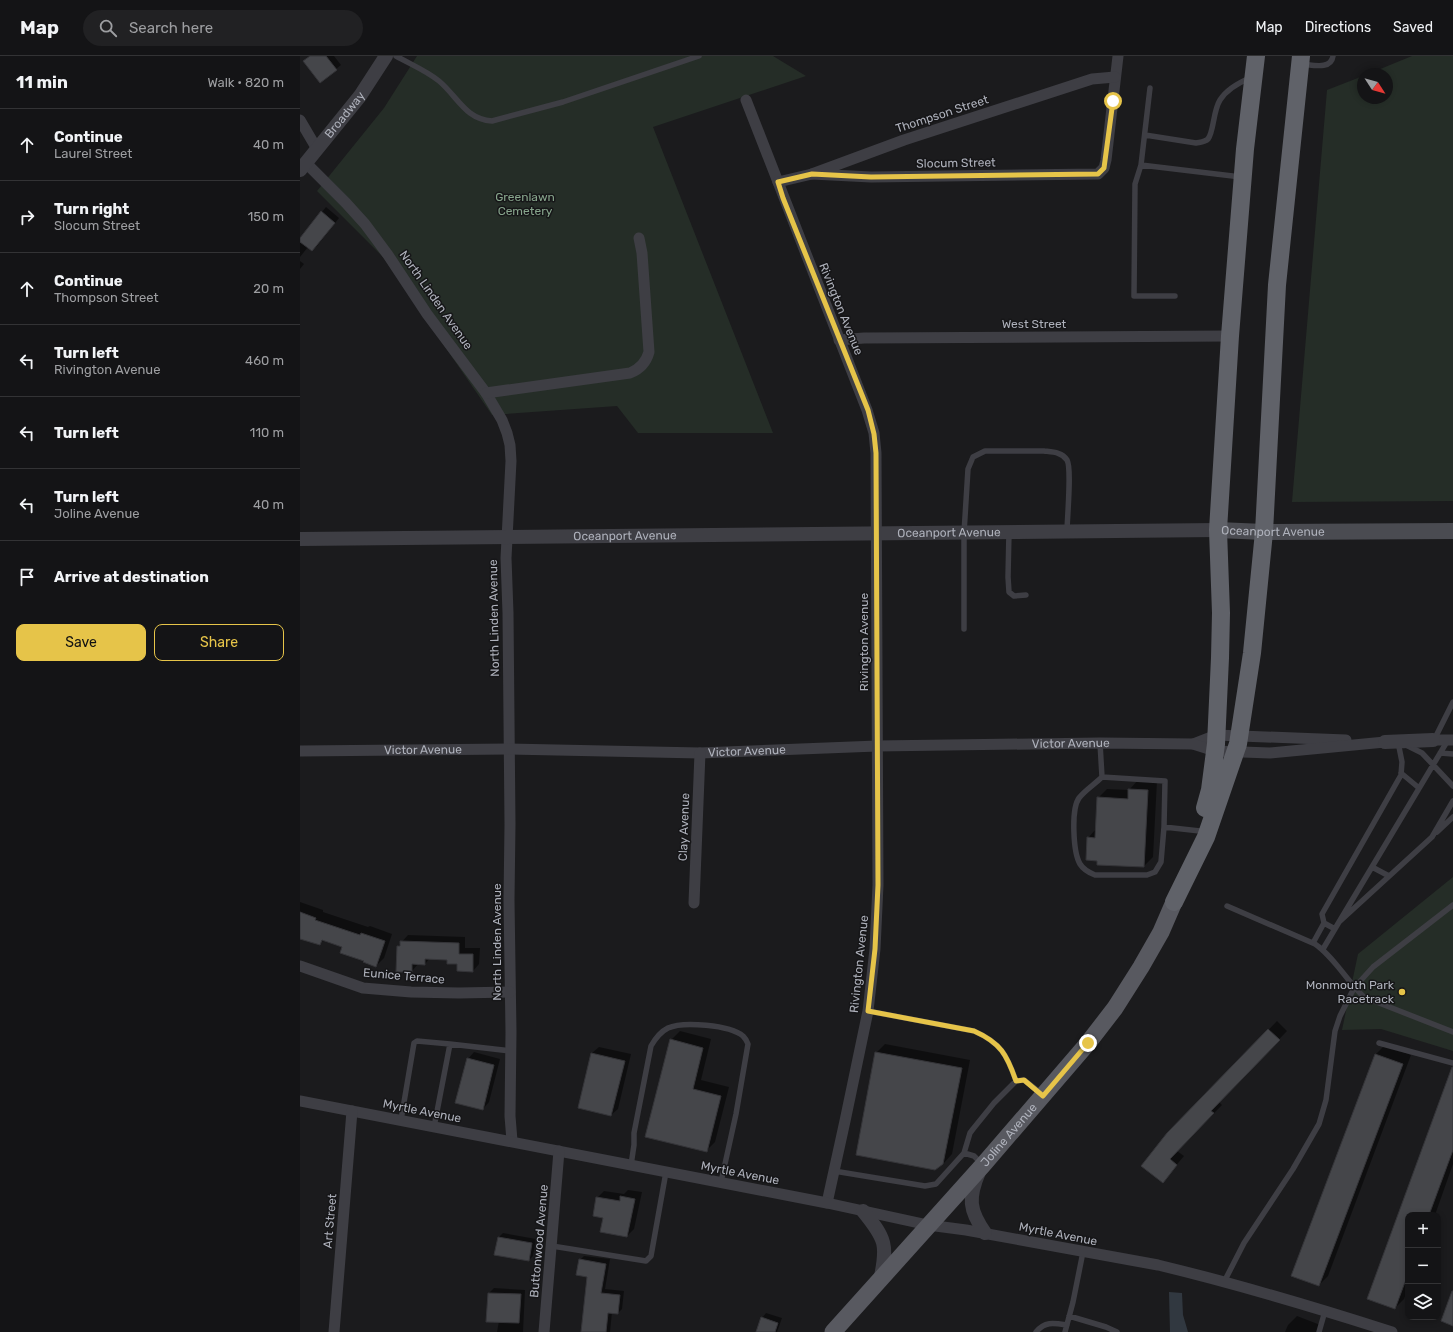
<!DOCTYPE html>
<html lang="en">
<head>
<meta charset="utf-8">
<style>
	body { margin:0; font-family:Rubik,sans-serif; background:#212123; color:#f1f3f6 }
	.controls { position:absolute; right:12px; bottom:12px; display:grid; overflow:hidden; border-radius:8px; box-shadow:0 2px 6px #0003 }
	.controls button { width:36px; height:36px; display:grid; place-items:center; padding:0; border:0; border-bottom:1px solid #333335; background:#141416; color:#f1f3f6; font:20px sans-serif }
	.compass { position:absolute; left:1057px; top:12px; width:36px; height:36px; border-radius:50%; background:#141416; box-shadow:0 2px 6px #0003; rotate:126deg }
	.stop { position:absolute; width:12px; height:12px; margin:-9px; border:3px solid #e6c449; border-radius:50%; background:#fff }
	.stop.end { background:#e6c449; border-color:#fff; box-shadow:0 1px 4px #0008 }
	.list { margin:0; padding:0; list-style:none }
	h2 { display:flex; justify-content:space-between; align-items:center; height:52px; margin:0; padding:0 16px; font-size:17px }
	h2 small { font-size:13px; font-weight:400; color:#9d9ea1 }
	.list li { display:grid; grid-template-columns:26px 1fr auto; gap:12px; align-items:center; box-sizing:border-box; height:72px; padding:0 16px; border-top:1px solid #333335 }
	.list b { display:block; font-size:15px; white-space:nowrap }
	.list p { margin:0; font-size:13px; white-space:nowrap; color:#9d9ea1 }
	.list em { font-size:13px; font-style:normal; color:#9d9ea1 }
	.actions { display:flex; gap:8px; padding:12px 16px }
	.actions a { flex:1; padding:9px 0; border:1px solid #e6c449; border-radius:8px; text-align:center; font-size:14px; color:#e6c449 }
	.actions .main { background:#e6c449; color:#111 }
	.icon { flex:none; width:22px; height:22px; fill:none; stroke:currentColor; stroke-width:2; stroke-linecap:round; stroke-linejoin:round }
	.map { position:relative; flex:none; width:1153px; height:1276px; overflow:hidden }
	header { display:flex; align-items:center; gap:24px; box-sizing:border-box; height:56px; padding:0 20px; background:#141416; border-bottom:1px solid #333335 }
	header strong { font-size:19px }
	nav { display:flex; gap:22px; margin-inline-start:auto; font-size:14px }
	.search { width:280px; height:36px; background:#212123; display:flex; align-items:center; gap:10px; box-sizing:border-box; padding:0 14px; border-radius:22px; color:#9d9ea1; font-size:15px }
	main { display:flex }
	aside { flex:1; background:#141416 }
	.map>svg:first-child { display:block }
	.green { fill:#252d27 }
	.water { fill:#313840 }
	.shadow { fill:#0007 }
	.building { fill:#45464a; stroke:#353539 }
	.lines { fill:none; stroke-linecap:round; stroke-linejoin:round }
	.service { stroke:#3e3e44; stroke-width:5.5 }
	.minor { stroke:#3e3e44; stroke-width:11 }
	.tertiary { stroke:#3e3e44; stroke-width:14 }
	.secondary { stroke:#4a4b51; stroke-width:16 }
	.primary { stroke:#585960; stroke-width:17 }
	.trunk { stroke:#606269; stroke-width:18 }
	.route { stroke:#e6c449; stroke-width:5 }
	.poi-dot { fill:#e6c449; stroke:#161618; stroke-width:1.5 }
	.labels { text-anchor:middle; stroke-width:3; stroke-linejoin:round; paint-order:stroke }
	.street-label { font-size:12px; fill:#aeb1bb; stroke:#161618 }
	.park-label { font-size:12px; fill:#87a58c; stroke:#161618 }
	.poi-label { font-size:12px; fill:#aeb1bb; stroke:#161618; text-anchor:end }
</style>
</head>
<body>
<header>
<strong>Map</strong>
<div class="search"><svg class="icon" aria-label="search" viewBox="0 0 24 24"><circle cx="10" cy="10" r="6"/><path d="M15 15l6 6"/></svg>Search here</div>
<nav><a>Map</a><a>Directions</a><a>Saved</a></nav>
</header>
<main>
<aside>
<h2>11 min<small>Walk · 820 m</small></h2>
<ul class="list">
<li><svg class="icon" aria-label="ahead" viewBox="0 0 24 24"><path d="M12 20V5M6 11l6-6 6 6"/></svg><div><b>Continue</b><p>Laurel Street</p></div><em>40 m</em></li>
<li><svg class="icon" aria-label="right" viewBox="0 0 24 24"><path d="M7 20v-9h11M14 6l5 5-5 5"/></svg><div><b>Turn right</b><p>Slocum Street</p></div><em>150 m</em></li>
<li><svg class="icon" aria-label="ahead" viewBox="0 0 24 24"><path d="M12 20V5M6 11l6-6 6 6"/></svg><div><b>Continue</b><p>Thompson Street</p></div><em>20 m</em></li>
<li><svg class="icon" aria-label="left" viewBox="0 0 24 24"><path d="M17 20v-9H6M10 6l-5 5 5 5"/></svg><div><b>Turn left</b><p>Rivington Avenue</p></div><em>460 m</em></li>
<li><svg class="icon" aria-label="left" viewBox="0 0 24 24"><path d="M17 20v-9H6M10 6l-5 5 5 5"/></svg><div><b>Turn left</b></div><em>110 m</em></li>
<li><svg class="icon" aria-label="left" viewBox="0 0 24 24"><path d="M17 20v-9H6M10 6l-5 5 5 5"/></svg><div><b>Turn left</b><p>Joline Avenue</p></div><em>40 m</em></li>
<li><svg class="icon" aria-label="arrive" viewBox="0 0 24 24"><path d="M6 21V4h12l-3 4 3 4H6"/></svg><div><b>Arrive at destination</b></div></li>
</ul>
<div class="actions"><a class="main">Save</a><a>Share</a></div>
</aside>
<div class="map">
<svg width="1153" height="1276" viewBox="0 0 1153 1276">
	<rect width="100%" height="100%" fill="#1b1b1d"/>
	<path class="green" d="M117,0H473L506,20L353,71L473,377H338L317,350L192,359L83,201L17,135L84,52Z
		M1112,0H1153V445L992,446L1027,34L1063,20V42H1087V18H1068Z
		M1153,821V995L1081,973L1042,974L1058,898Z"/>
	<path class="water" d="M869,1236L882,1237L883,1259L888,1276H870Z"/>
	<path class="shadow" d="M10,0H34L41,9L36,13L4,5Z
		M26,151L39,162L17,190L12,194L8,191L0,201V183Z
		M0,205L4,208L0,213Z
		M838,724L857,725L853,801L844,810L798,804L788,782L796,773L798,742L807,733L829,734Z
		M0,846L23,854V856L68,871L70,870L92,878L84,902L76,910L44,890L24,884L19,888L0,882Z
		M108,879L165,881V892H180L179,908L173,915L148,903L130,902L125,908L119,907L112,915H97L98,890Z
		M977,965L987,975L919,1046L922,1049L877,1095L884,1100L863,1125L867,1078Z
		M380,975L411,983L401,1024L429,1031L415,1086L406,1095L371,984Z
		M585,988L670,1004L652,1098L643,1108L576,997Z
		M1085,989L1111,999L1028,1220L1019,1229L1076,998Z
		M299,991L331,998L318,1053L311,1059L292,997Z
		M174,996L200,1003L189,1046L183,1053L168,1003Z
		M1153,1017V1108L1135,1159H1108V1232L1104,1243L1095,1252L1068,1243Z
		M328,1134L342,1136L334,1173L327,1180L304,1162L297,1142L304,1135L324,1138Z
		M203,1177L236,1183L233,1200L229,1204L199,1181Z
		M284,1200L310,1203L305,1233L324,1235L322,1253L318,1257L312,1256L310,1276H282L288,1220L280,1204Z
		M194,1232L225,1234L223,1276H197L199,1265L189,1237Z
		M466,1257L482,1262L477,1276H457L462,1262Z
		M997,1260L1023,1270L1021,1276H985L988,1269Z"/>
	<path class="building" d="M10,0H26L37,14L20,27L3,5Z
		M21,155L35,167L12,195L0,186V182Z
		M828,733L848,734L844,811L797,809V805L786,804L787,781L795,782L797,741L828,743Z
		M0,856L16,862L15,864L60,879L61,877L85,885L76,911L63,906L64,905L40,897L42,891L22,884L20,889L0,883Z
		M100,885L159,887V898H173V916L157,915V908H147V904L125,903V909L112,908V916H96L97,890H100Z
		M968,973L980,984L911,1055L914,1057L870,1103L877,1109L863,1127L841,1110L867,1077Z
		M370,983L403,992L393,1033L421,1040L407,1096L345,1081Z
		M575,996L662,1012L643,1108L635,1114L556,1099Z
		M291,997L325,1005L311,1060L278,1052Z
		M1075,998L1103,1008L1019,1230L991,1220Z
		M167,1002L194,1009L183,1054L155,1047Z
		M1152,1011H1153V1094L1129,1159H1108V1218L1095,1253L1067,1243Z
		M320,1140L335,1143L327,1181L300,1176L303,1162L293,1160L296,1141L320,1145Z
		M198,1181L232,1187L229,1205L194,1199Z
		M279,1203L306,1208L301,1237L320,1239L318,1258L308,1257L306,1276H281L287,1221L276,1219Z
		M1152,1235H1153V1270L1141,1265Z
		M188,1237L221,1238L219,1267L186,1266Z
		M461,1261L478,1267L475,1276H456Z"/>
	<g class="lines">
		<path class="service" d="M96,0C110,8 127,15 139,25C158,41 165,63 192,65L263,46L399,0
			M1002,8C1013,9 1031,14 1033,0
			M850,32L841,109L835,128L834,240H875
			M845,79L896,87C901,86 905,86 908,83C914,75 913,55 920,44C927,33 938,27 950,22
			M841,109L941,121
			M709,476L708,521L709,536L714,540L726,539
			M664,573V477L668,413L673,401L685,395H744C752,396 762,396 767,404C772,412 767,463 767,476
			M1134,684L1153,646
			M1148,684L1039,866L1132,781L1153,745
			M800,687L802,721L865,725L864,771
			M1106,689L1122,697L1153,730
			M1140,697L1153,698
			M1101,717L1119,732
			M802,721C795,728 785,734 779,742C771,753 773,796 780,808C783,813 790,817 795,819H847L855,816L861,806L864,771L900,775
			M1137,776L1153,761
			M1072,811L1089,820
			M927,850L1015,888C1034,901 1047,925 1064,941L1153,976
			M1024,867L1035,873
			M1013,887L1024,867L1022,858L1101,719L1102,706L1098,686
			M1023,893L1039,866
			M568,955L674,975C701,987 707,999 716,1025
			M1079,987L1153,1007
			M101,1064L114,987L117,985L150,988
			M134,1071L150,988L211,995
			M664,1097L670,1077L673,1073L694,1047L716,1025L724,1024L742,1038
			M331,1109L334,1089V1077L351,990C355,983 360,976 368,972C383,965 430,969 443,980C446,983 447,985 448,988L436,1058L421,1126
			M534,1115L625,1130L636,1128L664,1097L674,1100L681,1107
			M252,1190L346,1205L351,1200L366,1116
			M924,1226L944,1187L993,1113L1019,1068L1026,1044L1035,975L1040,960L1054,932L1073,911L1153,849
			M769,1260L806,1271L817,1276
			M736,1276C745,1265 754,1267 767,1269
			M765,1276L773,1246L783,1196
			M1019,1276L1025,1255"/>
		<g class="minor">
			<path d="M446,44L567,354L574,377L576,397L578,829L575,893L568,955L545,1065L527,1147"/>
			<path d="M0,64L17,93"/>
			<path d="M6,107L46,147L65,168L88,199L127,258L186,337L202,364L207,377L210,389L211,405L206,502L208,557L210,768L209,844L211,976L210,1060L212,1085"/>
			<path d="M512,118L571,121L798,118L804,112L806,104L818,0"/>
			<path d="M478,126L512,118L604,84L792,23L815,21"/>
			<path d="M539,284L564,282L930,280"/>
			<path d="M186,337L330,317C340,313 346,307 349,296L342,197L339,182"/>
			<path d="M1133,684H1153"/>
			<path d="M893,688L916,679L1046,684"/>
			<path id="s1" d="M0,695L209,693L400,697L577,690L800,687L893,688L915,695L970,697L1085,686"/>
			<path d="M394,847L400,697"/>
			<path d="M0,910L63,932L111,936L159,937L210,936"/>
			<path d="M0,1045L527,1147L628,1169L666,1174L858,1209C937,1228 1014,1251 1092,1276"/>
			<path d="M34,1276L52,1055"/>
			<path d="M244,1276L259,1095"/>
		</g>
		<g class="tertiary">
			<path id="s2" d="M0,114L60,40L86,0"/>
			<path id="s3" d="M0,483L918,474"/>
			<path d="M1085,686L1133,684"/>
			<path d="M679,1116C668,1142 669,1154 685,1177"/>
			<path d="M563,1155C586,1183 588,1189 580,1225"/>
		</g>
		<path class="secondary" id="s4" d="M918,474L964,476L1153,475"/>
		<path class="primary" id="s5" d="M533,1276L683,1109L788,987L815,952L841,911L861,876L874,846"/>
		<path class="trunk" d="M905,752L910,734L916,688L920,602L921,557L918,474L930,280L945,93L956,0
			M874,846L906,781L938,688L952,597L964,476L977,229L1001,0"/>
	</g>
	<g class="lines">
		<path class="route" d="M788,987L743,1040L724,1024L716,1025C707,999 701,987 674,975L568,955L575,893L578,829L576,397L574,378L568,354L483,142L478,126L512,118L571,121L798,118L804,112L813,45"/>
	</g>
	<circle class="poi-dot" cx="1102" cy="936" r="4"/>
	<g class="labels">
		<g class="street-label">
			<text dy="4" stroke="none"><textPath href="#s2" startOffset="71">Broadway</textPath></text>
			<text transform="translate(642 58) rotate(-18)" y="4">Thompson Street</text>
			<text transform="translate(656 107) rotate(-1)" y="4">Slocum Street</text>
			<text transform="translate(136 244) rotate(55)" y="4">North Linden Avenue</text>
			<text transform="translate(541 253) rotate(68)" y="4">Rivington Avenue</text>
			<text x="734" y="272">West Street</text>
			<text dy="4" stroke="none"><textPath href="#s4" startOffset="55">Oceanport Avenue</textPath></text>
			<text dy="4" stroke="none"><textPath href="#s3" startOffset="649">Oceanport Avenue</textPath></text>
			<text dy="4" stroke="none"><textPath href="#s3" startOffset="325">Oceanport Avenue</textPath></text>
			<text transform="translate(194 562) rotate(-91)" y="4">North Linden Avenue</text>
			<text transform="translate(564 586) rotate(-90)" y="4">Rivington Avenue</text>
			<text dy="4" stroke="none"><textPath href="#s1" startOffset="771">Victor Avenue</textPath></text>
			<text dy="4" stroke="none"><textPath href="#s1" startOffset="123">Victor Avenue</textPath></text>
			<text dy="4" stroke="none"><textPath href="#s1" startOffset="447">Victor Avenue</textPath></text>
			<text transform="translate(384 771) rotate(-88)" y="4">Clay Avenue</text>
			<text transform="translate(197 886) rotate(-90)" y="4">North Linden Avenue</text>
			<text transform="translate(559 908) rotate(-84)" y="4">Rivington Avenue</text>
			<text transform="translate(104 920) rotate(5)" y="4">Eunice Terrace</text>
			<text transform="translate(122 1055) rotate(11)" y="4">Myrtle Avenue</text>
			<text dy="4" stroke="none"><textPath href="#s5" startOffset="264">Joline Avenue</textPath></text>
			<text transform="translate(440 1117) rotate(11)" y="4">Myrtle Avenue</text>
			<text transform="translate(30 1165) rotate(-85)" y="4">Art Street</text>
			<text transform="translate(758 1178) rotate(11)" y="4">Myrtle Avenue</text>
			<text transform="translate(239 1185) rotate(-85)" y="4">Buttonwood Avenue</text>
		</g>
		<g class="park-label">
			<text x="225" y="145">Greenlawn<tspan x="225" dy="14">Cemetery</tspan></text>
		</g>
		<g class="poi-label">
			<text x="1094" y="933">Monmouth Park<tspan x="1094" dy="14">Racetrack</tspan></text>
		</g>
	</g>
</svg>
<div class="controls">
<button>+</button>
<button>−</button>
<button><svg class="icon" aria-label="layers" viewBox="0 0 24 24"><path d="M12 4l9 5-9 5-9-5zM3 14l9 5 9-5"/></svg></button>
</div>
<svg class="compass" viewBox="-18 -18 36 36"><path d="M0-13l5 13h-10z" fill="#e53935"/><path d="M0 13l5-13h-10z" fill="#9d9ea1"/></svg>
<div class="stop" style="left:813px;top:45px"></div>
<div class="stop end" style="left:788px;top:987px"></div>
</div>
</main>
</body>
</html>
